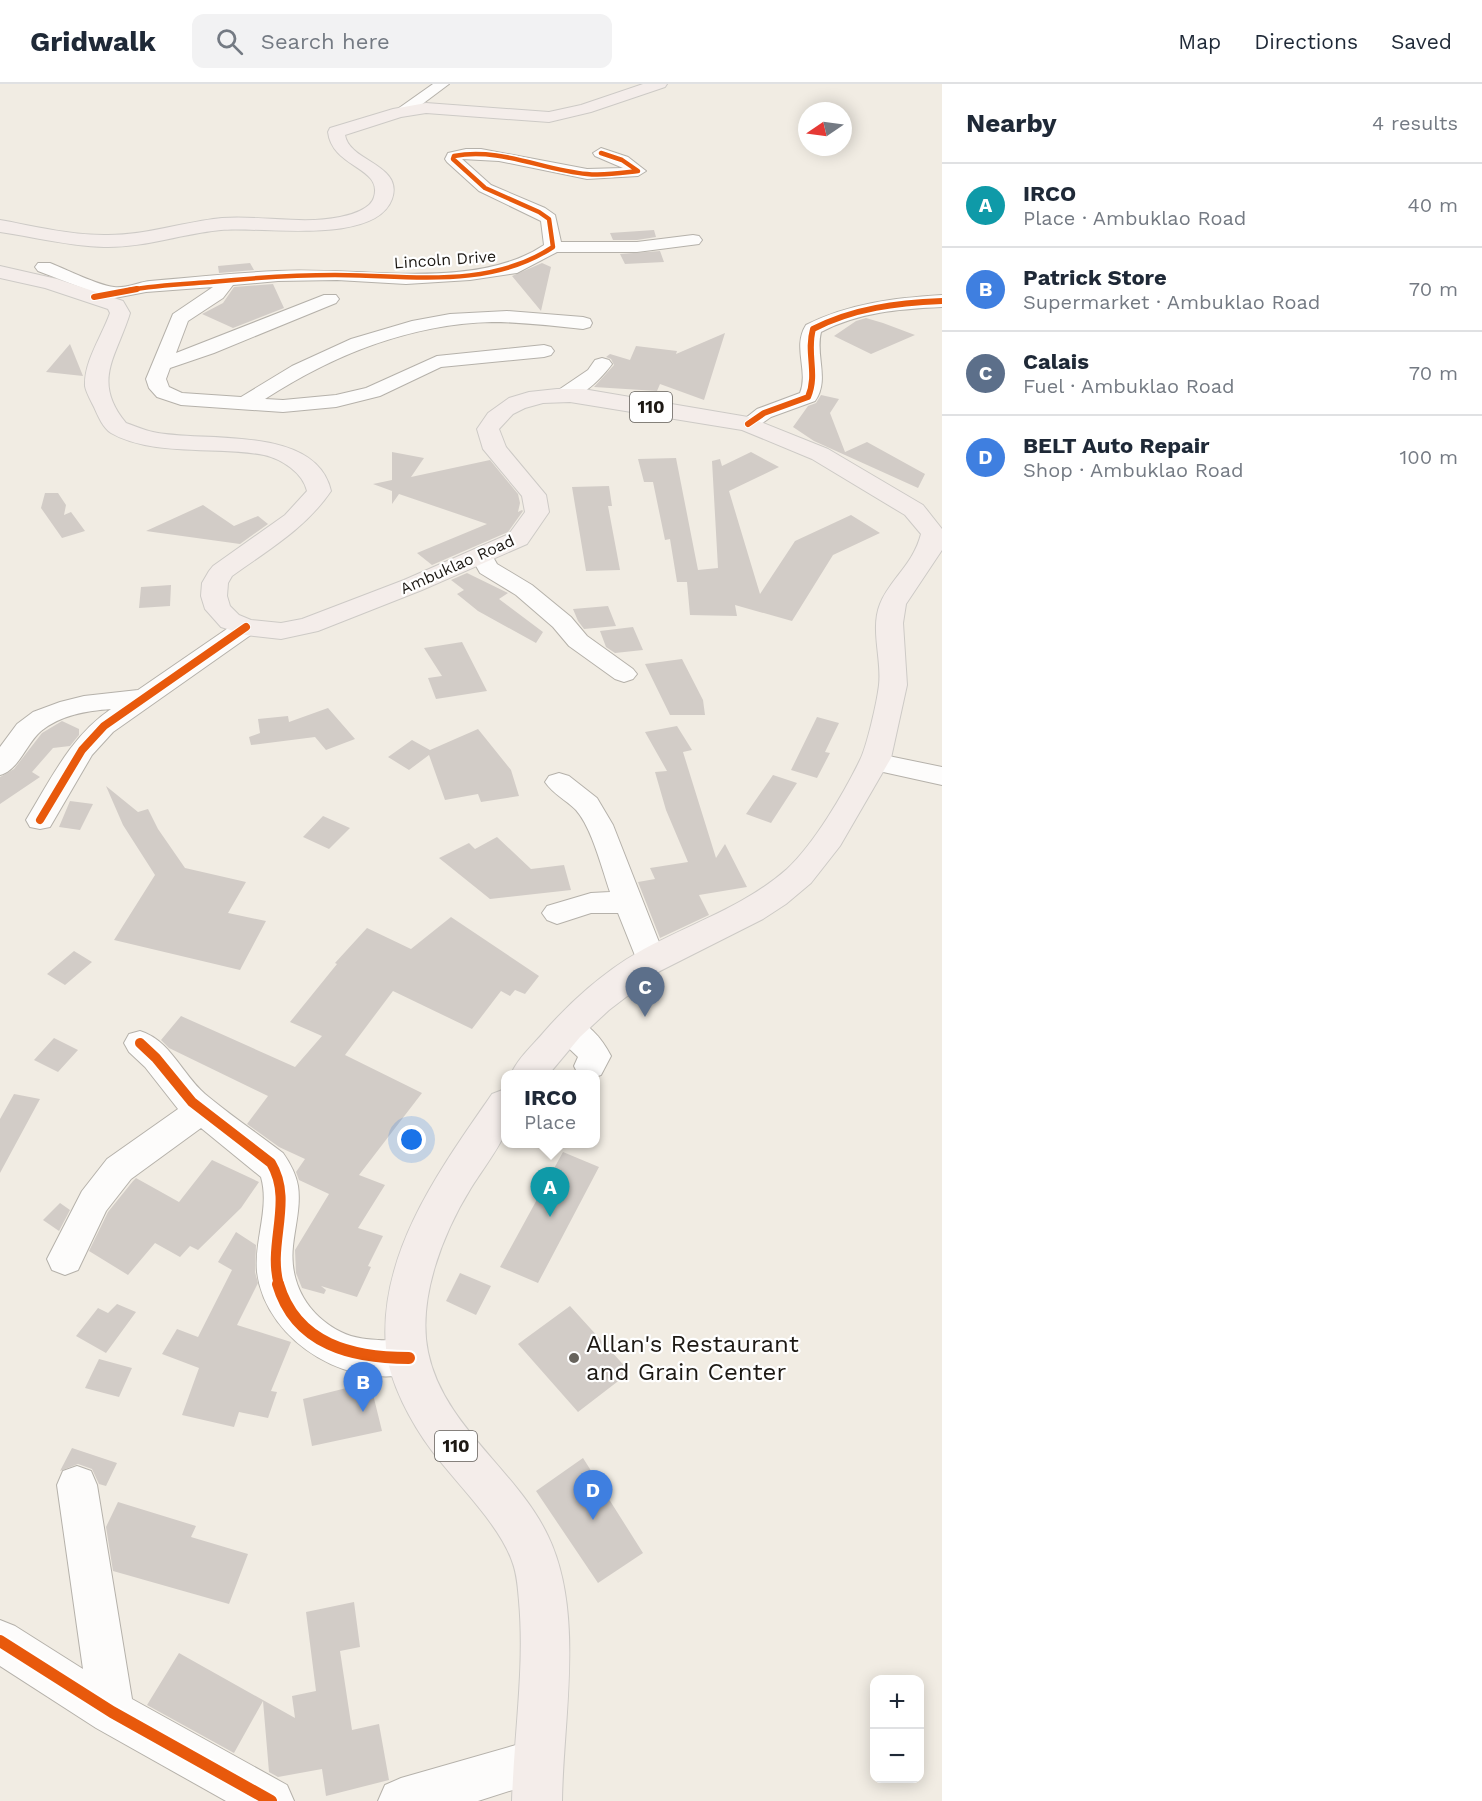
<!DOCTYPE html>
<html lang="en">
<head>
<meta charset="utf-8">
<style>
	body { margin:0; font-family:"Work Sans",sans-serif; background:#f2f2f3; color:#1f2937 }
	.controls { position:absolute; right:18px; bottom:18px; display:grid; overflow:hidden; border-radius:12px; box-shadow:0 3px 15px #0003 }
	.controls button { width:54px; height:54px; display:grid; place-items:center; padding:0; border:0; border-bottom:2px solid #e0e1e3; background:#fff; color:#1f2937; font:30px sans-serif }
	.compass { position:absolute; left:798px; top:18px; width:54px; height:54px; border-radius:50%; background:#fff; box-shadow:0 3px 15px #0003; rotate:257deg }
	.you { position:absolute; left:412px; top:1056px; width:21px; height:21px; margin:-15px; border:4px solid #fff; border-radius:50%; background:#1a73e8; box-shadow:0 0 0 9px #1a73e833 }
	.badge { display:grid; place-items:center; width:39px; height:39px; border-radius:50%; background:#b45309; color:#fff; font-size:20px; font-weight:700 }
	.pin { position:absolute; translate:-50% -50px; filter:drop-shadow(0 2px 3px #0008) }
	.pin::after { content:''; position:absolute; top:32px; width:21px; height:18px; background:inherit; clip-path:polygon(0 0,100% 0,50% 100%) }
	.popup { position:absolute; left:501px; top:986px; width:99px; height:78px; box-sizing:border-box; display:grid; place-content:center; border-radius:12px; background:#fff; filter:drop-shadow(0 2px 4px #0005); font-size:20px; white-space:nowrap; color:#747a83 }
	.popup b { font-size:22px; color:#1f2937 }
	.popup::after { content:''; position:absolute; left:50%; top:100%; margin-left:-12px; border:12px solid transparent; border-top-color:#fff }
	.list { margin:0; padding:0; list-style:none }
	h2 { display:flex; justify-content:space-between; align-items:center; height:78px; margin:0; padding:0 24px; font-size:26px }
	h2 small { font-size:20px; font-weight:400; color:#747a83 }
	.list li { display:grid; grid-template-columns:39px 1fr auto; gap:18px; align-items:center; box-sizing:border-box; height:84px; padding:0 24px; border-top:2px solid #e0e1e3 }
	.list b { display:block; font-size:22px; white-space:nowrap }
	.list p { margin:0; font-size:20px; white-space:nowrap; color:#747a83 }
	.list em { font-size:20px; font-style:normal; color:#747a83 }
	.icon { flex:none; width:33px; height:33px; fill:none; stroke:currentColor; stroke-width:2; stroke-linecap:round; stroke-linejoin:round }
	.map { position:relative; flex:none; width:942px; height:1717px; overflow:hidden }
	header { display:flex; align-items:center; gap:36px; box-sizing:border-box; height:84px; padding:0 30px; background:#fff; border-bottom:2px solid #e0e1e3 }
	header strong { font-size:28px }
	nav { display:flex; gap:33px; margin-inline-start:auto; font-size:21px }
	.search { width:420px; height:54px; background:#f2f2f3; display:flex; align-items:center; gap:15px; box-sizing:border-box; padding:0 21px; border-radius:12px; color:#747a83; font-size:22px }
	main { display:flex }
	aside { flex:1; background:#fff }
	.map>svg:first-child { display:block }
	.building { fill:#d2ccc7 }
	.lines { fill:none; stroke-linecap:round; stroke-linejoin:round }
	.minor-casing { stroke:#b5b1aa; stroke-width:2 }
	.major-casing { stroke:#cdcac6; stroke-width:2 }
	.minor { fill:#fdfcfb; fill-rule:evenodd }
	.major { fill:#f4edea; fill-rule:evenodd }
	.cycleway-far4-casing { stroke:#fff; stroke-width:7 }
	.cycleway-far3-casing { stroke:#fff; stroke-width:8 }
	.cycleway-far2-casing { stroke:#fff; stroke-width:10 }
	.cycleway-far1-casing { stroke:#fff; stroke-width:14 }
	.cycleway-casing { stroke:#fff; stroke-width:16 }
	.cycleway-far4 { stroke:#e8590c; stroke-width:4.5 }
	.cycleway-far3 { stroke:#e8590c; stroke-width:6 }
	.cycleway-far2 { stroke:#e8590c; stroke-width:8 }
	.cycleway-far1 { stroke:#e8590c; stroke-width:10 }
	.cycleway { stroke:#e8590c; stroke-width:12 }
	.poi-dot { fill:#67635c; stroke:#fff; stroke-width:2 }
	.labels { text-anchor:middle; stroke-width:4.5; stroke-linejoin:round; paint-order:stroke }
	.far-street-label { font-size:16px; fill:#1d1914; stroke:#fff }
	.shield { fill:#fff; stroke:#615e5a; stroke-width:1.5 }
	.shield-label { font-size:18px; font-weight:bold; fill:#1d1914 }
	.near-poi-label { font-size:24px; fill:#1d1914; stroke:#fff; text-anchor:start }
</style>
</head>
<body>
<header>
<strong>Gridwalk</strong>
<div class="search"><svg class="icon" aria-label="search" viewBox="0 0 24 24"><circle cx="10" cy="10" r="6"/><path d="M15 15l6 6"/></svg>Search here</div>
<nav><a>Map</a><a>Directions</a><a>Saved</a></nav>
</header>
<main>
<div class="map">
<svg width="942" height="1717" viewBox="0 0 942 1717">
	<rect width="100%" height="100%" fill="#f1ece3"/>
	<path class="building" d="M654,146L656,153L637,156H613L610,149Z
		M660,167L664,178L625,180L620,170Z
		M250,179L254,186L219,189L218,182Z
		M542,179L551,183L541,227L512,192Z
		M273,200L284,224L233,244L202,230L223,219L234,203Z
		M866,234L883,239L915,251L871,270L834,252L856,237Z
		M725,249L704,316L660,300L657,307L594,303L614,281L611,275L606,273L610,270L630,276L636,262L677,267L676,270Z
		M70,260L83,292L46,288Z
		M821,311L839,315L830,329L845,368L867,358L925,390L918,404L814,357L793,343L808,322L816,319Z
		M392,368L424,374L411,393L490,376L518,410L520,419L518,428L522,426L523,427L508,448L432,481L417,469L487,440L399,410L392,420V407L373,400L392,396Z
		M751,368L779,383L729,407L760,510L795,457L851,431L880,449L833,471L792,537L735,521L737,532L690,531L687,498H677L670,455L665,456L653,398H644L638,375L676,374L698,486L718,484L712,377L720,375L722,382Z
		M609,402L612,422H608L620,486L586,487L572,403Z
		M45,409H58L66,421L64,431L71,428L85,447L62,454L41,424Z
		M203,421L234,442L258,432L268,440L240,460L146,447Z
		M467,489L508,509L499,515L543,548L536,559L478,527L457,510L464,506L451,496Z
		M171,501L170,522L139,524L141,503Z
		M608,522L616,542L584,545L578,537L573,525Z
		M633,543L643,566L615,569L606,563L600,547Z
		M462,558L487,607L436,615L428,594L442,592L424,564Z
		M682,575L703,616L705,631H670L645,580Z
		M328,624L355,655L326,666L315,653L251,661L249,653L260,649L258,635L288,632L289,638Z
		M817,633L839,639L825,668L830,669L817,694L791,686Z
		M62,637L79,645V651L70,662L53,664L32,688L40,693L0,720V693L14,685L42,649Z
		M677,642L692,666L683,668L716,774L725,760L747,803L699,811L709,831L660,854L638,798L655,795L650,784L688,778L666,726L655,688L667,687L645,648Z
		M478,645L511,686L519,712L481,718L478,710L445,716L429,671L409,686L388,673L412,656L430,666Z
		M773,691L797,699L771,739L746,730Z
		M106,702L138,728L148,725L158,745L185,784L246,798L228,829L266,837L240,886L114,856L155,791L123,741Z
		M70,717L93,720L80,746L59,743Z
		M323,732L350,744L329,765L303,753Z
		M497,753L531,785L564,781L571,806L490,815L439,774L469,759L475,765Z
		M451,833L539,892L525,910L515,906L510,912L501,907L472,945L393,907L345,971L422,1009L359,1091L385,1101L358,1144L383,1152L368,1182L371,1183L357,1213L321,1202L326,1206L324,1210L302,1204L296,1189L295,1166L329,1110L299,1096L296,1088L305,1075L279,1063L247,1040L268,1012L169,964L161,956L181,932L295,983L322,952L290,938L337,880L335,879L367,844L411,865Z
		M74,867L92,878L65,901L47,890Z
		M54,954L78,966L58,988L34,976Z
		M14,1010L40,1015L0,1089V1035Z
		M563,1068L599,1083L538,1199L500,1183Z
		M212,1076L259,1098L241,1124L198,1166L190,1162L180,1173L155,1159L128,1191L89,1167L108,1128L133,1097L136,1094L179,1118Z
		M60,1119L70,1126L59,1147L43,1136Z
		M236,1148L256,1161L255,1188L258,1199L237,1241L291,1258L271,1307L277,1308L268,1334L239,1328L234,1343L182,1331L199,1284L162,1270L177,1245L198,1253L232,1186L218,1178Z
		M460,1189L491,1202L476,1231L446,1217Z
		M117,1220L136,1228L106,1269L76,1252L98,1224L108,1229Z
		M570,1222L630,1288L578,1328L518,1260Z
		M99,1275L132,1284L119,1313L85,1304Z
		M370,1298L382,1347L312,1362L303,1315Z
		M72,1364L117,1379L106,1402L99,1400L92,1385L78,1380L60,1387Z
		M583,1374L643,1469L598,1499L536,1407Z
		M118,1418L196,1442L191,1453L248,1470L229,1520L113,1487L106,1443Z
		M354,1518L360,1563L340,1567L352,1646L379,1640L389,1696L326,1712L322,1685L278,1693L269,1688L263,1617L234,1669L147,1621L179,1569L295,1634L292,1612L316,1607L306,1528Z"/>
	<g class="lines">
		<g class="minor-casing">
			<path id="minor" d="M433,0H449L409,30H399L397,27L399,24Z
				M601,64L628,73L646,87L638,92L587,95L499,77L462,75L491,101L545,124L555,131L561,158H637L693,151L699,152L702,156L699,160L637,168H557L517,189L470,196L406,200L337,196L278,197L233,201L223,214L188,237L176,269L324,211H336L339,215L336,219L214,269L170,284L166,295L169,303L182,309L241,313L292,282L351,255L412,237L450,230L507,227L583,233L590,235L592,239L590,243L583,245C553,242 522,238 492,238C410,240 333,271 265,315L283,316L336,311L366,304L437,272L544,261L551,263L554,267L551,271L544,273L441,283L380,312L336,323L283,328L181,321L157,313L149,304L146,295L173,230L213,203L146,208L94,218L88,217L85,213L88,209L93,208L38,187L35,183L38,179H50C68,186 97,201 114,203C125,205 139,198 150,197C192,193 234,189 277,187C358,182 474,208 544,161L541,137L479,107L447,78L445,75L448,69L466,65H481L587,85L623,84L595,72L593,69Z
				M942,211V223C900,225 859,228 821,248C815,272 830,296 815,317L771,333L755,344L748,346L741,344L738,340L757,325L800,309C809,287 792,263 806,241C849,219 895,214 942,211Z
				M602,274L609,276L612,280C601,295 577,320 557,315L554,311L557,307L588,286L595,276Z
				M481,464L489,466L497,480L532,501L571,533L587,552L633,585L637,590L633,595L624,598L615,595L569,562L553,543L516,511L480,489L470,471L473,466Z
				M246,536L255,538L258,543L255,548L113,648L92,671L50,743L40,745L30,743L26,736C51,695 71,652 111,625C86,627 61,631 41,647C26,660 19,686 0,691V663L17,640L33,628L60,618L84,612L138,606L237,538Z
				M874,669L942,683V701L865,684L861,678L865,672Z
				M559,689L569,692L597,714L613,741L666,876L662,884L651,887L640,884L618,829H591L557,840L547,836L542,829L547,822L591,809L610,808C602,785 592,744 576,726C566,716 553,710 545,698L549,692Z
				M568,932C588,938 601,953 611,972L601,991L595,993V990H578L574,982L578,973L557,953L552,944L557,935Z
				M140,947C170,956 182,990 205,1010C230,1031 257,1049 283,1069C290,1079 296,1090 298,1102C301,1122 295,1142 293,1162C289,1200 308,1231 341,1248C367,1261 396,1252 422,1262L428,1274L422,1286C356,1311 266,1260 257,1188C254,1156 270,1124 261,1093L201,1044L131,1095L106,1127L78,1186L65,1191L52,1186L47,1175L82,1107L107,1075L178,1025L145,983L129,968L124,959L129,950Z
				M77,1382L91,1387L97,1401L132,1615L287,1701L294,1717H226L96,1644L0,1582V1536L15,1542L83,1585L57,1401L63,1387Z
				M537,1655L553,1661L559,1677L553,1693L478,1717H378L385,1701L401,1694Z"/>
		</g>
		<g class="major-casing">
			<path id="major" d="M643,0H667L665,3L591,28L549,38L426,29L401,33L345,51C349,78 404,80 392,115C375,162 260,142 221,146C181,150 143,164 104,163C69,162 34,153 0,148V136C34,142 69,151 104,151C144,152 182,138 222,134C261,131 301,141 340,133C351,131 371,125 374,113C383,83 332,84 328,48L330,44L393,25L426,19L549,28L581,21Z
				M0,182L57,195L123,217L130,229C117,272 91,297 126,339C135,342 144,346 153,348C203,359 316,340 331,407C306,444 268,466 232,492L228,499L227,512L230,522L239,531L251,536L281,539L302,535L404,496L509,450L525,428L522,412L483,365L477,345L488,329L509,314L529,308L557,305H583L748,333L828,365L923,421L942,445V466L906,520L903,539L907,601L891,674L840,762L811,799L786,820L763,835L660,887L609,926L580,953L549,990H511C518,974 533,961 544,948C569,919 605,887 637,869C688,840 743,824 787,785C814,760 844,709 860,676C867,662 877,618 879,601C882,575 870,545 880,520C890,495 913,481 921,450L905,431L812,375L742,346L570,318L543,319L525,324L513,330L499,345L506,363L546,411L549,428L527,460L422,506L318,547L281,555L246,551L221,543L205,525L201,512L202,499L209,487L213,482L285,431L307,407C303,389 282,375 264,371C219,362 152,373 111,349C103,344 98,332 94,323C91,317 86,308 85,302C84,277 102,252 110,229L108,225L45,204L0,194Z
				M505,1005C505,1018 509,1039 504,1051C499,1064 479,1091 471,1104C443,1149 417,1215 428,1268C443,1342 517,1386 548,1452C585,1529 563,1634 562,1717H512C514,1651 525,1584 519,1517C518,1505 517,1489 512,1477C499,1440 456,1399 432,1367C412,1340 389,1299 386,1264C378,1169 441,1084 492,1010Z"/>
		</g>
		<use href="#minor" class="minor"/>
		<use href="#major" class="major"/>
		<g class="cycleway-far4-casing">
			<path id="cycleway-far4" d="M129,206C156,201 184,200 211,198C252,194 293,191 335,191C408,191 488,206 553,163L549,135L539,128L485,104L453,75L454,72C499,63 543,86 587,90C604,92 621,89 638,87L622,76L601,69"/>
		</g>
		<g class="cycleway-far3-casing">
			<path id="cycleway-far3" d="M94,213L137,205
				M748,340L764,329L808,313C818,290 806,269 813,245C854,224 897,219 942,217"/>
		</g>
		<g class="cycleway-far2-casing">
			<path id="cycleway-far2" d="M40,736L82,666L104,642L246,543"/>
		</g>
		<g class="cycleway-far1-casing">
			<path id="cycleway-far1" d="M140,959L156,974L192,1018L271,1079C294,1117 267,1160 279,1201"/>
		</g>
		<g class="cycleway-casing">
			<path id="cycleway" d="M278,1200C296,1261 353,1274 409,1274
				M0,1557L112,1628L271,1717"/>
		</g>
		<use href="#cycleway-far4" class="cycleway-far4"/>
		<use href="#cycleway-far3" class="cycleway-far3"/>
		<use href="#cycleway-far2" class="cycleway-far2"/>
		<use href="#cycleway-far1" class="cycleway-far1"/>
		<use href="#cycleway" class="cycleway"/>
	</g>
	<circle class="poi-dot" cx="574" cy="1274" r="6"/>
	<g class="labels">
		<g class="far-street-label">
			<text transform="translate(445 175) rotate(-4)" y="6">Lincoln Drive</text>
			<text transform="translate(457 480) rotate(-24)" y="6">Ambuklao Road</text>
		</g>
		<g class="shield">
			<rect x="630" y="308" width="42" height="30" rx="4.5"/>
			<rect x="435" y="1347" width="42" height="30" rx="4.5"/>
		</g>
		<g class="shield-label">
			<text x="651" y="329">110</text>
			<text x="456" y="1368">110</text>
		</g>
		<g class="near-poi-label">
			<text x="586" y="1268">Allan's Restaurant<tspan x="586" dy="28">and Grain Center</tspan></text>
		</g>
	</g>
</svg>
<div class="controls">
<button>+</button>
<button>−</button>
</div>
<svg class="compass" viewBox="-18 -18 36 36"><path d="M0-13l5 13h-10z" fill="#e53935"/><path d="M0 13l5-13h-10z" fill="#747a83"/></svg>
<div class="you"></div>
<div class="pin badge" style="left:550px;top:1133px;background:#0f9aa8">A</div>
<div class="popup"><b>IRCO</b>Place</div>
<div class="pin badge" style="left:363px;top:1328px;background:#3f7fe0">B</div>
<div class="pin badge" style="left:645px;top:933px;background:#5c6f8a">C</div>
<div class="pin badge" style="left:593px;top:1436px;background:#3f7fe0">D</div>
</div>
<aside>
<h2>Nearby<small>4 results</small></h2>
<ul class="list">
<li><span class="badge" style="background:#0f9aa8">A</span><div><b>IRCO</b><p>Place · Ambuklao Road</p></div><em>40 m</em></li>
<li><span class="badge" style="background:#3f7fe0">B</span><div><b>Patrick Store</b><p>Supermarket · Ambuklao Road</p></div><em>70 m</em></li>
<li><span class="badge" style="background:#5c6f8a">C</span><div><b>Calais</b><p>Fuel · Ambuklao Road</p></div><em>70 m</em></li>
<li><span class="badge" style="background:#3f7fe0">D</span><div><b>BELT Auto Repair</b><p>Shop · Ambuklao Road</p></div><em>100 m</em></li>
</ul>
</aside>
</main>
</body>
</html>
